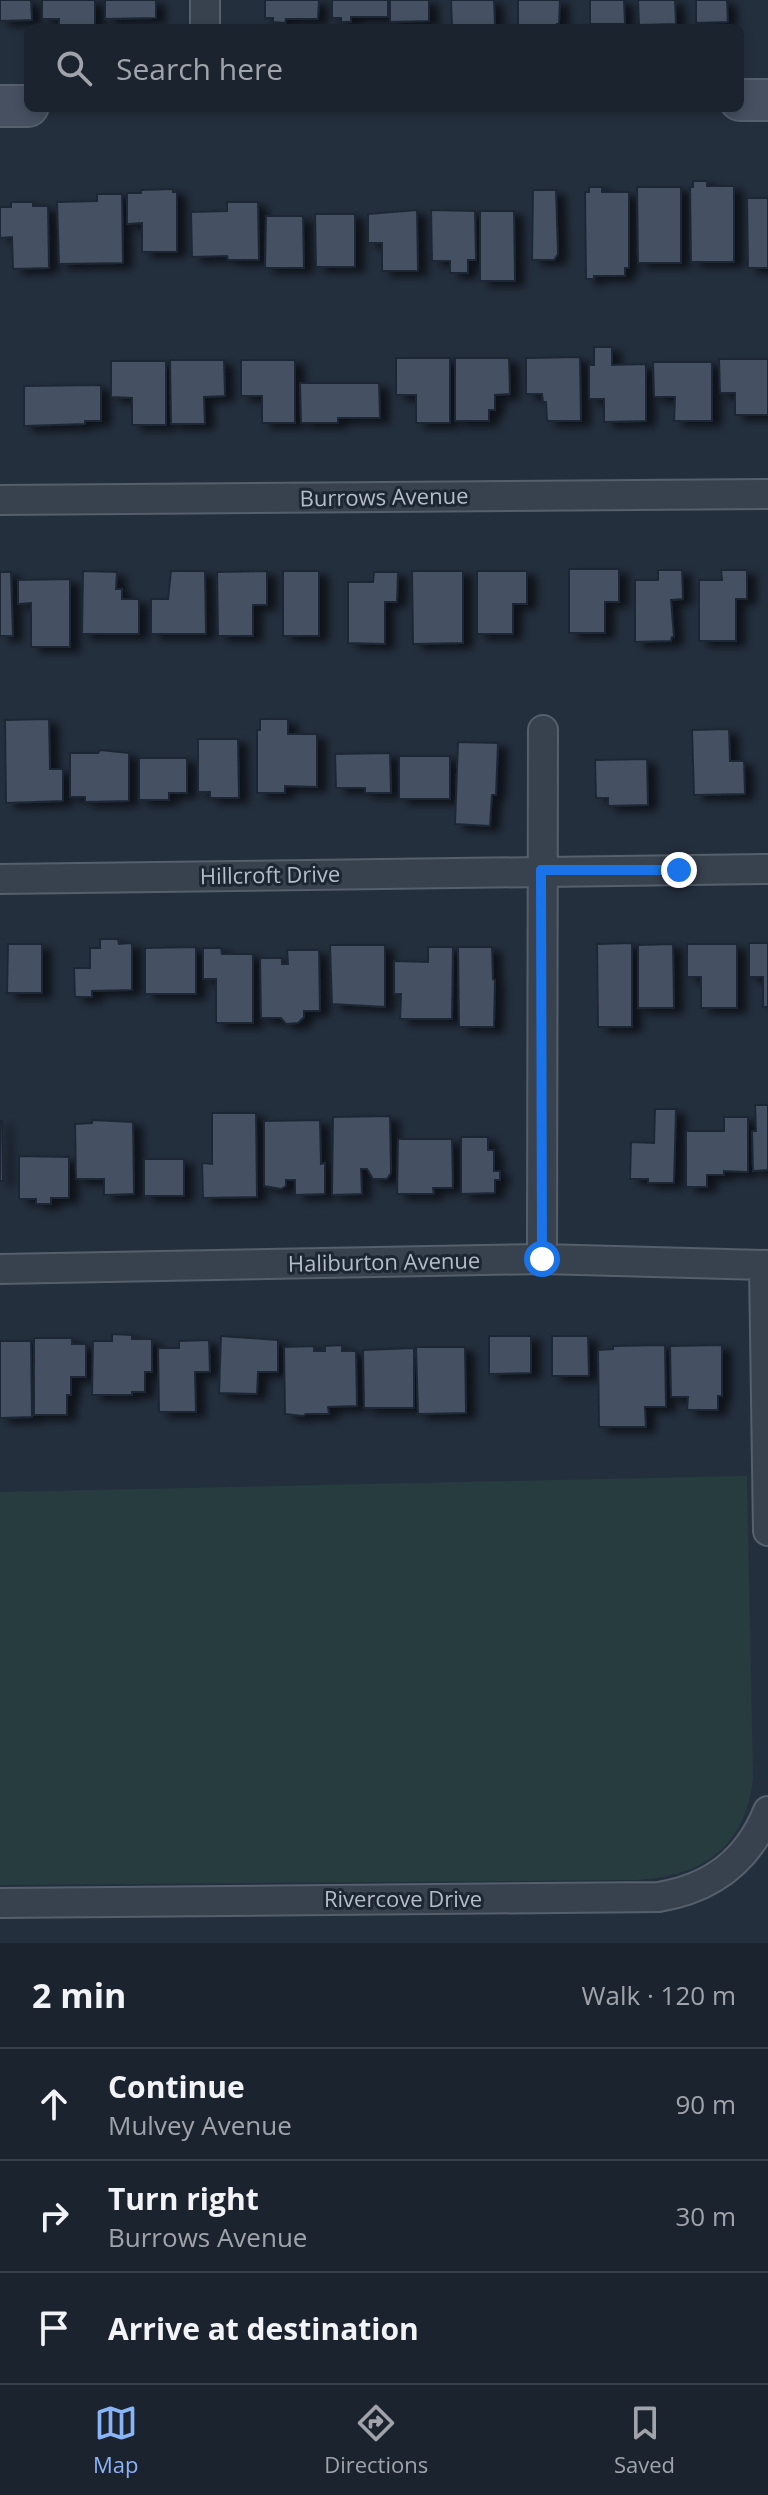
<!DOCTYPE html>
<html lang="en">
<head>
<meta charset="utf-8">
<style>
	body { margin:0; font-family:"Open Sans",sans-serif; background:#242b36; color:#f1f3f6 }
	.stop { position:absolute; width:24px; height:24px; margin:-18px; border:6px solid #1a73e8; border-radius:50%; background:#fff }
	.stop.end { background:#1a73e8; border-color:#fff; box-shadow:0 2px 8px #0008 }
	.list { margin:0; padding:0; list-style:none }
	h2 { display:flex; justify-content:space-between; align-items:center; height:104px; margin:0; padding:0 32px; font-size:34px }
	h2 small { font-size:26px; font-weight:400; color:#a0a4aa }
	.list li { display:grid; grid-template-columns:52px 1fr auto; gap:24px; align-items:center; box-sizing:border-box; height:112px; padding:0 32px; border-top:2px solid #39404a }
	.list b { display:block; font-size:30px; white-space:nowrap }
	.list p { margin:0; font-size:26px; white-space:nowrap; color:#a0a4aa }
	.list em { font-size:26px; font-style:normal; color:#a0a4aa }
	.icon { flex:none; width:44px; height:44px; fill:none; stroke:currentColor; stroke-width:2; stroke-linecap:round; stroke-linejoin:round }
	.map { position:relative; flex:none; width:768px; height:1943px; overflow:hidden }
	.search { position:absolute; background:#1b232e; box-shadow:0 4px 12px #0003; left:24px; right:24px; top:24px; height:88px; display:flex; align-items:center; gap:20px; box-sizing:border-box; padding:0 28px; border-radius:12px; color:#a0a4aa; font-size:30px }
	.sheet { height:440px; background:#1b232e }
	nav { display:flex; justify-content:space-around; align-items:center; box-sizing:border-box; height:112px; border-top:2px solid #39404a; background:#1b232e; font-size:22px; color:#a0a4aa }
	nav a { display:grid; justify-items:center; gap:4px }
	nav .on { color:#8ab4f8 }
	.map>svg:first-child { display:block }
	.green { fill:#263c3f }
	.building { fill:#455162; stroke:#1f2835; stroke-width:2; filter:url(#shadow) }
	.lines { fill:none; stroke-linecap:round; stroke-linejoin:round }
	.minor-casing { stroke:#565f6c; stroke-width:32 }
	.secondary-casing { stroke:#565f6c; stroke-width:44 }
	.minor { stroke:#38414e; stroke-width:28 }
	.secondary { stroke:#465061; stroke-width:40 }
	.route { stroke:#1a73e8; stroke-width:10 }
	.labels { text-anchor:middle; stroke-width:6; stroke-linejoin:round; paint-order:stroke }
	.street-label { font-size:22px; fill:#b4bcc9; stroke:#1d2633 }
</style>
</head>
<body>
<div class="map">
<svg width="768" height="1943" viewBox="0 0 768 1943">
	<defs>
		<filter id="shadow"><feDropShadow dx="9" dy="5" stdDeviation="4" flood-color="#0009"/></filter>
	</defs>
	<rect width="100%" height="100%" fill="#242f3e"/>
	<path class="green" d="M747,1476L753,1779C745,1847 703,1876 637,1880L0,1885V1492Z"/>
	<path class="building" d="M0,0H31L32,20L0,21Z
		M42,0H95V26H59V19H42Z
		M105,0H156V18L105,19Z
		M265,0H319L318,19H286L285,23L273,22V18H265Z
		M332,0H388V17H351V22H341V18H332Z
		M390,0H429V21L390,22Z
		M451,0H494L495,25L452,27Z
		M518,0H560L559,24H557V28H521L522,25H518Z
		M590,0H624L625,24H590Z
		M638,0H675L676,24L639,25Z
		M696,0H727L728,22L696,23Z
		M693,181H707V186H734V262H691L690,187H693Z
		M589,187H602V192H629V268H625V276H594V279H586L585,192H589Z
		M637,187H681V263H638Z
		M173,189V192H177V252H142V223L127,224V193H141V190Z
		M533,190H556L558,254L554,260H532Z
		M97,194H122L123,263L59,264L57,202L97,201Z
		M747,198H768V268H748Z
		M11,202H33V206H48L49,268L13,269L12,237L0,238V207H11Z
		M227,202H258L259,260H228L227,256L192,257L191,212L227,211Z
		M417,210L418,271H382V243H368V214Z
		M431,210L475,211L476,260H468V273H450V261H432Z
		M480,211H514L515,281H480Z
		M315,214H355V267H316Z
		M266,216H303L304,268H265Z
		M594,347H612V365L646,364V421L604,422V399H589V365H594Z
		M580,357L581,421H547L546,402H543L542,394H526V358Z
		M396,358H450V423H416V395H396Z
		M455,358H509L510,394L495,395V410H489V421H455Z
		M719,359H768V415H735V393H720Z
		M170,360H224L225,396L204,397L205,424H171Z
		M241,360H295V423H262V396H241Z
		M111,361H166V425H132V398L111,397Z
		M653,362H712V421H674L675,397H654Z
		M300,383H379L380,418H338V423H301Z
		M101,385V421H85V424L24,426V386Z
		M569,569H619V602H605V633H569Z
		M658,570H682L683,599L671,600L674,637H672L671,641L635,642V580H658Z
		M721,570H747V599H736V641H699V580H722Z
		M83,571L117,572L116,589H122V599H139V634H82Z
		M171,571H205L206,634H151V599H168Z
		M267,571V605H253V636H218L217,572Z
		M283,571H319V636H283Z
		M412,571H463V643L413,644Z
		M477,571H527V604H513V634H477Z
		M0,572H11L13,636H0Z
		M374,572H398L397,602H385V644L348,643V582H373Z
		M70,579V647H31V603L18,604V580Z
		M49,719L50,769H63V801L6,803L5,720Z
		M260,719H288V734H317V787L285,786V793H257V730H260Z
		M729,729L730,761H744L745,794L694,795L692,730Z
		M198,739H238L239,798H210V792H198Z
		M458,742L498,743L496,795H492L490,826L455,824Z
		M100,750L129,753V801L85,802V797H70V753H98Z
		M390,753L391,793H365V788H336L335,754Z
		M399,756H450V799H399Z
		M139,758H187V793H169V800H139Z
		M647,759L648,805L608,806V798H596L595,760Z
		M100,939H118L119,944L132,943V990L92,991V997H75L74,968H90V948H100Z
		M632,943V1027H598L597,944Z
		M749,943H768V1007H763V977H749Z
		M8,944H42V993H7Z
		M673,944L674,1008H638V945Z
		M687,944H737V1008H701V977H687Z
		M330,945H385V1007L332,1004Z
		M196,947V994H145V948Z
		M428,947H453L452,1019H400L401,994H394V961L428,962Z
		M458,947H492L493,979L495,980L494,1027H459Z
		M203,948H221L222,954H253V1023H216V979H203Z
		M287,950H319L320,1011H304V1017L298,1023L286,1024L281,1018H261L260,958H282V964H288Z
		M755,1105H768V1170L753,1171L752,1131H756Z
		M655,1109H676L674,1183H648V1179H630L631,1142L654,1143Z
		M212,1113H256L257,1197L203,1198L202,1163L212,1164Z
		M390,1116L391,1173L387,1179H373L367,1169H361L362,1194L332,1195L333,1117Z
		M724,1117H748V1172L724,1171V1175H707V1187H686V1131H724Z
		M92,1120L133,1122L134,1194L104,1195V1179H76L75,1124L92,1123Z
		M320,1120L321,1164L325,1163V1194L295,1195V1180H286V1186L281,1189L264,1186V1121Z
		M0,1121H2L3,1181H0Z
		M461,1137H488V1150H494V1171H500V1180H495V1193L461,1194Z
		M398,1139H452L453,1188H433L434,1194H397Z
		M19,1156L69,1157V1198H51V1204H36V1199H19Z
		M144,1159H184V1196H144Z
		M112,1334L132,1335V1339H152V1372H145V1392H132V1395H92L93,1341H112Z
		M221,1336L278,1340V1372H258L257,1394L219,1393Z
		M489,1336H531V1373L489,1374Z
		M552,1336H588L589,1376H552Z
		M34,1338H72V1344H86V1377H71V1395H67V1415H34Z
		M209,1340L210,1372H195L196,1412H159L158,1348H179V1341Z
		M0,1341H31L32,1417L0,1418Z
		M342,1345V1351H356L357,1406L328,1407L329,1414H306L303,1416L285,1414L284,1347L314,1346V1351H325V1346Z
		M665,1345L666,1407H645L646,1427H599L598,1350L613,1349V1346Z
		M722,1345V1396H718V1410H687L688,1397H671L670,1346Z
		M416,1347H465L466,1413L418,1414Z
		M414,1348V1408H364L363,1350Z"/>
	<g class="lines">
		<g class="minor-casing">
			<path id="minor" d="M205,28V0
				M0,500L768,494
				M0,879L768,869
				M542,1259L543,730
				M764,1265L768,1531
				M0,1269L542,1259L768,1265
				M0,1903L659,1897C712,1888 748,1861 768,1811"/>
		</g>
		<g class="secondary-casing">
			<path id="secondary" d="M740,100H768
				M0,106H28"/>
		</g>
		<use href="#minor" class="minor"/>
		<use href="#secondary" class="secondary"/>
	</g>
	<g class="lines">
		<path class="route" d="M542,1259L541,870H679"/>
	</g>
	<g class="labels">
		<g class="street-label">
			<text transform="translate(384 497) rotate(-1)" y="8">Burrows Avenue</text>
			<text transform="translate(270 875) rotate(-1)" y="8">Hillcroft Drive</text>
			<text transform="translate(384 1262) rotate(-1)" y="8">Haliburton Avenue</text>
			<text x="403" y="1907">Rivercove Drive</text>
		</g>
	</g>
</svg>
<div class="stop" style="left:542px;top:1259px"></div>
<div class="stop end" style="left:679px;top:870px"></div>
<div class="search"><svg class="icon" aria-label="search" viewBox="0 0 24 24"><circle cx="10" cy="10" r="6"/><path d="M15 15l6 6"/></svg>Search here</div>
</div>
<section class="sheet">
<h2>2 min<small>Walk · 120 m</small></h2>
<ul class="list">
<li><svg class="icon" aria-label="ahead" viewBox="0 0 24 24"><path d="M12 20V5M6 11l6-6 6 6"/></svg><div><b>Continue</b><p>Mulvey Avenue</p></div><em>90 m</em></li>
<li><svg class="icon" aria-label="right" viewBox="0 0 24 24"><path d="M7 20v-9h11M14 6l5 5-5 5"/></svg><div><b>Turn right</b><p>Burrows Avenue</p></div><em>30 m</em></li>
<li><svg class="icon" aria-label="arrive" viewBox="0 0 24 24"><path d="M6 21V4h12l-3 4 3 4H6"/></svg><div><b>Arrive at destination</b></div></li>
</ul>
</section>
<nav>
<a class="on"><svg class="icon" aria-label="map" viewBox="0 0 24 24"><path d="M3 6l6-2 6 2 6-2v14l-6 2-6-2-6 2zM9 4v14M15 6v14"/></svg>Map</a>
<a><svg class="icon" aria-label="directions" viewBox="0 0 24 24"><path d="M12 3l9 9-9 9-9-9zM9 14v-3h6M13 9l2 2-2 2"/></svg>Directions</a>
<a><svg class="icon" aria-label="saved" viewBox="0 0 24 24"><path d="M7 4h10v16l-5-4-5 4z"/></svg>Saved</a>
</nav>
</body>
</html>
